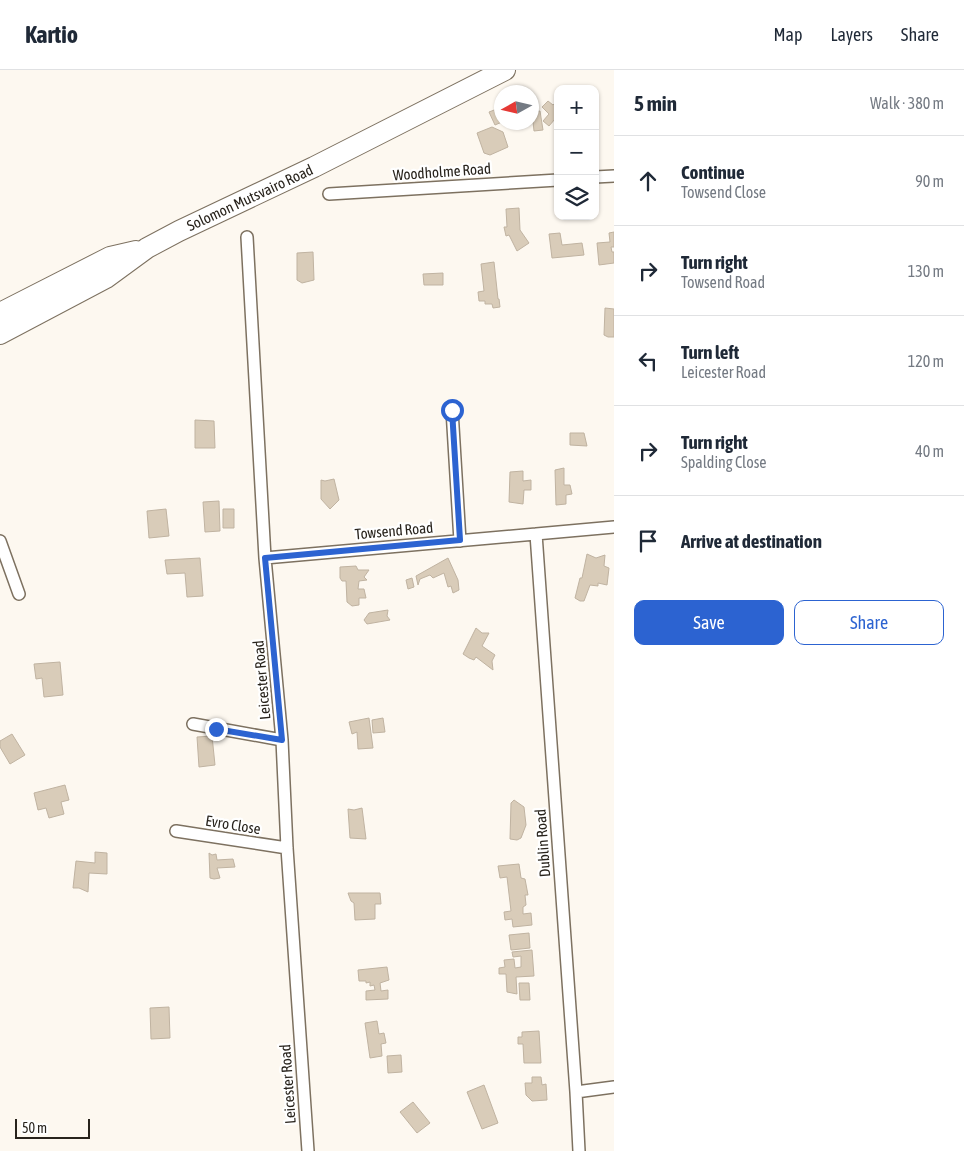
<!DOCTYPE html>
<html lang="en">
<head>
<meta charset="utf-8">
<style>
	body { margin:0; font-family:"Asap Condensed",sans-serif; background:#f6f6f7; color:#1f2937 }
	.controls { position:absolute; right:15px; top:15px; display:grid; overflow:hidden; border-radius:10px; box-shadow:0 1px 4px #0004 }
	.controls button { width:45px; height:45px; display:grid; place-items:center; padding:0; border:0; border-bottom:1px solid #e0e1e3; background:#fff; color:#1f2937; font:25px sans-serif }
	.compass { position:absolute; left:494px; top:15px; width:45px; height:45px; border-radius:50%; background:#fff; box-shadow:0 1px 4px #0004; rotate:262deg }
	.scale { position:absolute; left:15px; bottom:12px; width:75px; box-sizing:border-box; padding-left:5px; border:2px solid #28231c; border-top:0; font-size:14px; line-height:18px; white-space:nowrap; color:#28231c; -webkit-text-stroke:4px #fff; paint-order:stroke }
	.stop { position:absolute; width:15px; height:15px; margin:-11px; border:4px solid #2c63d1; border-radius:50%; background:#fff }
	.stop.end { background:#2c63d1; border-color:#fff; box-shadow:0 1px 5px #0008 }
	.list { margin:0; padding:0; list-style:none }
	h2 { display:flex; justify-content:space-between; align-items:center; height:65px; margin:0; padding:0 20px; font-size:21px }
	h2 small { font-size:16px; font-weight:400; color:#747a83 }
	.list li { display:grid; grid-template-columns:32px 1fr auto; gap:15px; align-items:center; box-sizing:border-box; height:90px; padding:0 20px; border-top:1px solid #e0e1e3 }
	.list b { display:block; font-size:19px; white-space:nowrap }
	.list p { margin:0; font-size:16px; white-space:nowrap; color:#747a83 }
	.list em { font-size:16px; font-style:normal; color:#747a83 }
	.actions { display:flex; gap:10px; padding:15px 20px }
	.actions a { flex:1; padding:11px 0; border:1px solid #2c63d1; border-radius:10px; text-align:center; font-size:18px; color:#2c63d1 }
	.actions .main { background:#2c63d1; color:#fff }
	.icon { flex:none; width:28px; height:28px; fill:none; stroke:currentColor; stroke-width:2; stroke-linecap:round; stroke-linejoin:round }
	.map { position:relative; flex:none; width:614px; height:1081px; overflow:hidden }
	header { display:flex; align-items:center; gap:30px; box-sizing:border-box; height:70px; padding:0 25px; background:#fff; border-bottom:1px solid #e0e1e3 }
	header strong { font-size:24px }
	nav { display:flex; gap:28px; margin-inline-start:auto; font-size:18px }
	main { display:flex }
	aside { flex:1; background:#fff }
	.map>svg:first-child { display:block }
	.building { fill:#d9ccb9; stroke:#c0b3a1 }
	.lines { fill:none; stroke-linecap:round; stroke-linejoin:round }
	.street-casing { stroke:#7d7160; stroke-width:14 }
	.highway-casing { stroke:#7d7160; stroke-width:22 }
	.street { stroke:#fff; stroke-width:11 }
	.highway { stroke:#fff; stroke-width:20 }
	.route { stroke:#2c63d1; stroke-width:6 }
	.labels { text-anchor:middle; stroke-width:4.5; stroke-linejoin:round; paint-order:stroke }
	.street-label { font-size:15px; fill:#28231c; stroke:#fff }
</style>
</head>
<body>
<header>
<strong>Kartio</strong>
<nav><a>Map</a><a>Layers</a><a>Share</a></nav>
</header>
<main>
<div class="map">
<svg width="614" height="1081" viewBox="0 0 614 1081">
	<rect width="100%" height="100%" fill="#fdf8f0"/>
	<path class="building" d="M558,30V50L555,49L549,56L543,51L549,44L542,37L548,31L553,35Z
		M502,37V52L495,55L489,42Z
		M540,41L543,60L534,61L532,42Z
		M492,57L503,62L508,77L490,85L484,83L477,63Z
		M519,138L520,160L529,173L517,181L509,165L506,166L504,157H507L506,139Z
		M614,162V177H611L612,182H614V193L599,195L597,173L610,172L609,163Z
		M560,163L562,175L582,173L584,185L552,188L549,164Z
		M313,182L314,210L302,213L297,210V183Z
		M494,192L498,229H499L500,237L493,238L492,234H485V231H479L478,222L484,221L481,194Z
		M443,203V215H424L423,204Z
		M605,238L614,239V267H608L604,265Z
		M195,350L214,351L215,378H195Z
		M570,363H584L587,376L570,375Z
		M564,398V415H570L572,424L566,425V434L556,435L555,400Z
		M523,401V411L531,410V420H524L523,434L509,432L510,402Z
		M334,409L339,430L330,439L321,429V410L325,411Z
		M219,431L220,461L205,462L203,432Z
		M166,439L169,466L149,468L147,441Z
		M223,439H234V458H223Z
		M587,484L596,488L605,485L604,496L609,498L607,515L598,513V516L590,515L584,531H580L575,528L580,508H582Z
		M200,488L203,526L187,527L185,503L167,504L165,490Z
		M448,488L458,510L459,520L453,523L451,516L448,517L444,503L433,508L430,505L420,509L418,515L416,506Z
		M356,496L358,500H369L364,507L367,510L359,511L358,519H364L366,528H359V535L352,536L347,532L346,511H342L340,508V497Z
		M412,508L414,517L408,519L406,510Z
		M388,540L387,546L390,550L367,554L364,550L369,543Z
		M476,558L482,563H489L482,576L495,585L492,591L493,600L476,587L474,590L469,588L463,584Z
		M60,592L63,625L44,627L42,608L36,609L34,594Z
		M369,648L373,678L358,679L357,662L352,664L349,652Z
		M383,648L385,662L373,663L372,650Z
		M12,664L25,685L10,694L0,677V671Z
		M212,666L215,695L199,697L197,667Z
		M65,715L69,730L61,732L64,744L49,748L46,738L38,740L34,723Z
		M514,730L524,737L526,755L521,768L517,770L510,769L511,733Z
		M362,738L366,769L350,768L348,739L354,740Z
		M95,782L107,783V804L89,803L88,822L79,818H73L76,791L95,793Z
		M209,783L212,785L216,784L217,790L233,789L235,797L217,798L220,808L214,809L210,808Z
		M519,794L521,808L525,809L528,825H525L526,835L523,837V844L531,843L532,855L513,857L512,849L505,850L504,842L511,841L507,807L500,808L498,796Z
		M348,823H380L381,834H375V849L355,850L354,833L351,831Z
		M529,863L530,878L511,880L509,865Z
		M532,880L534,906L516,907L517,924L507,922L506,904H499V898L505,897L504,890L514,889L515,898L521,897V886L513,887L512,882Z
		M387,897L389,910L380,913L381,921L388,920V929L366,930V921L375,920L374,915L370,916V912L366,913V911H359L358,900Z
		M519,913H529L530,930H520Z
		M169,937L170,968L151,969L150,938Z
		M377,951L379,964L384,963L386,973L381,974L382,986L370,988L365,953Z
		M539,961L541,993H524L523,974H518V967H522V962Z
		M401,985L402,1002L388,1003L387,986Z
		M532,1007H541L542,1015L546,1014L547,1030L532,1031L526,1025L525,1013H532Z
		M484,1015L498,1053L482,1059L467,1022Z
		M413,1032L430,1053L417,1063L400,1042Z"/>
	<g class="lines">
		<g class="street-casing">
			<path id="street" d="M595,107L614,106
				M329,124L558,110
				M247,167L265,488L282,670L287,778L308,1081
				M452,340L460,471
				M536,464L576,1022L579,1081
				M0,471L19,524
				M265,488L614,457
				M193,654L282,670
				M176,761L287,778
				M576,1022L614,1017"/>
		</g>
		<g class="highway-casing">
			<path id="highway" d="M0,243L110,187L136,181
				M0,264L106,208L147,178L179,161L314,97L505,0"/>
		</g>
		<use href="#street" class="street"/>
		<use href="#highway" class="highway"/>
	</g>
	<g class="lines">
		<path class="route" d="M216,659L282,670L265,488L460,470L452,340"/>
	</g>
	<g class="labels">
		<g class="street-label">
			<text transform="translate(442 102) rotate(-4)" y="5">Woodholme Road</text>
			<text transform="translate(250 128) rotate(-25)" y="5">Solomon Mutsvairo Road</text>
			<text transform="translate(394 461) rotate(-5)" y="5">Towsend Road</text>
			<text transform="translate(262 610) rotate(-95)" y="5">Leicester Road</text>
			<text transform="translate(233 755) rotate(9)" y="5">Evro Close</text>
			<text transform="translate(543 773) rotate(-94)" y="5">Dublin Road</text>
			<text transform="translate(288 1014) rotate(-94)" y="5">Leicester Road</text>
		</g>
	</g>
</svg>
<div class="controls">
<button>+</button>
<button>−</button>
<button><svg class="icon" aria-label="layers" viewBox="0 0 24 24"><path d="M12 4l9 5-9 5-9-5zM3 14l9 5 9-5"/></svg></button>
</div>
<svg class="compass" viewBox="-18 -18 36 36"><path d="M0-13l5 13h-10z" fill="#e53935"/><path d="M0 13l5-13h-10z" fill="#747a83"/></svg>
<div class="scale">50 m</div>
<div class="stop" style="left:452px;top:340px"></div>
<div class="stop end" style="left:216px;top:659px"></div>
</div>
<aside>
<h2>5 min<small>Walk · 380 m</small></h2>
<ul class="list">
<li><svg class="icon" aria-label="ahead" viewBox="0 0 24 24"><path d="M12 20V5M6 11l6-6 6 6"/></svg><div><b>Continue</b><p>Towsend Close</p></div><em>90 m</em></li>
<li><svg class="icon" aria-label="right" viewBox="0 0 24 24"><path d="M7 20v-9h11M14 6l5 5-5 5"/></svg><div><b>Turn right</b><p>Towsend Road</p></div><em>130 m</em></li>
<li><svg class="icon" aria-label="left" viewBox="0 0 24 24"><path d="M17 20v-9H6M10 6l-5 5 5 5"/></svg><div><b>Turn left</b><p>Leicester Road</p></div><em>120 m</em></li>
<li><svg class="icon" aria-label="right" viewBox="0 0 24 24"><path d="M7 20v-9h11M14 6l5 5-5 5"/></svg><div><b>Turn right</b><p>Spalding Close</p></div><em>40 m</em></li>
<li><svg class="icon" aria-label="arrive" viewBox="0 0 24 24"><path d="M6 21V4h12l-3 4 3 4H6"/></svg><div><b>Arrive at destination</b></div></li>
</ul>
<div class="actions"><a class="main">Save</a><a>Share</a></div>
</aside>
</main>
</body>
</html>
